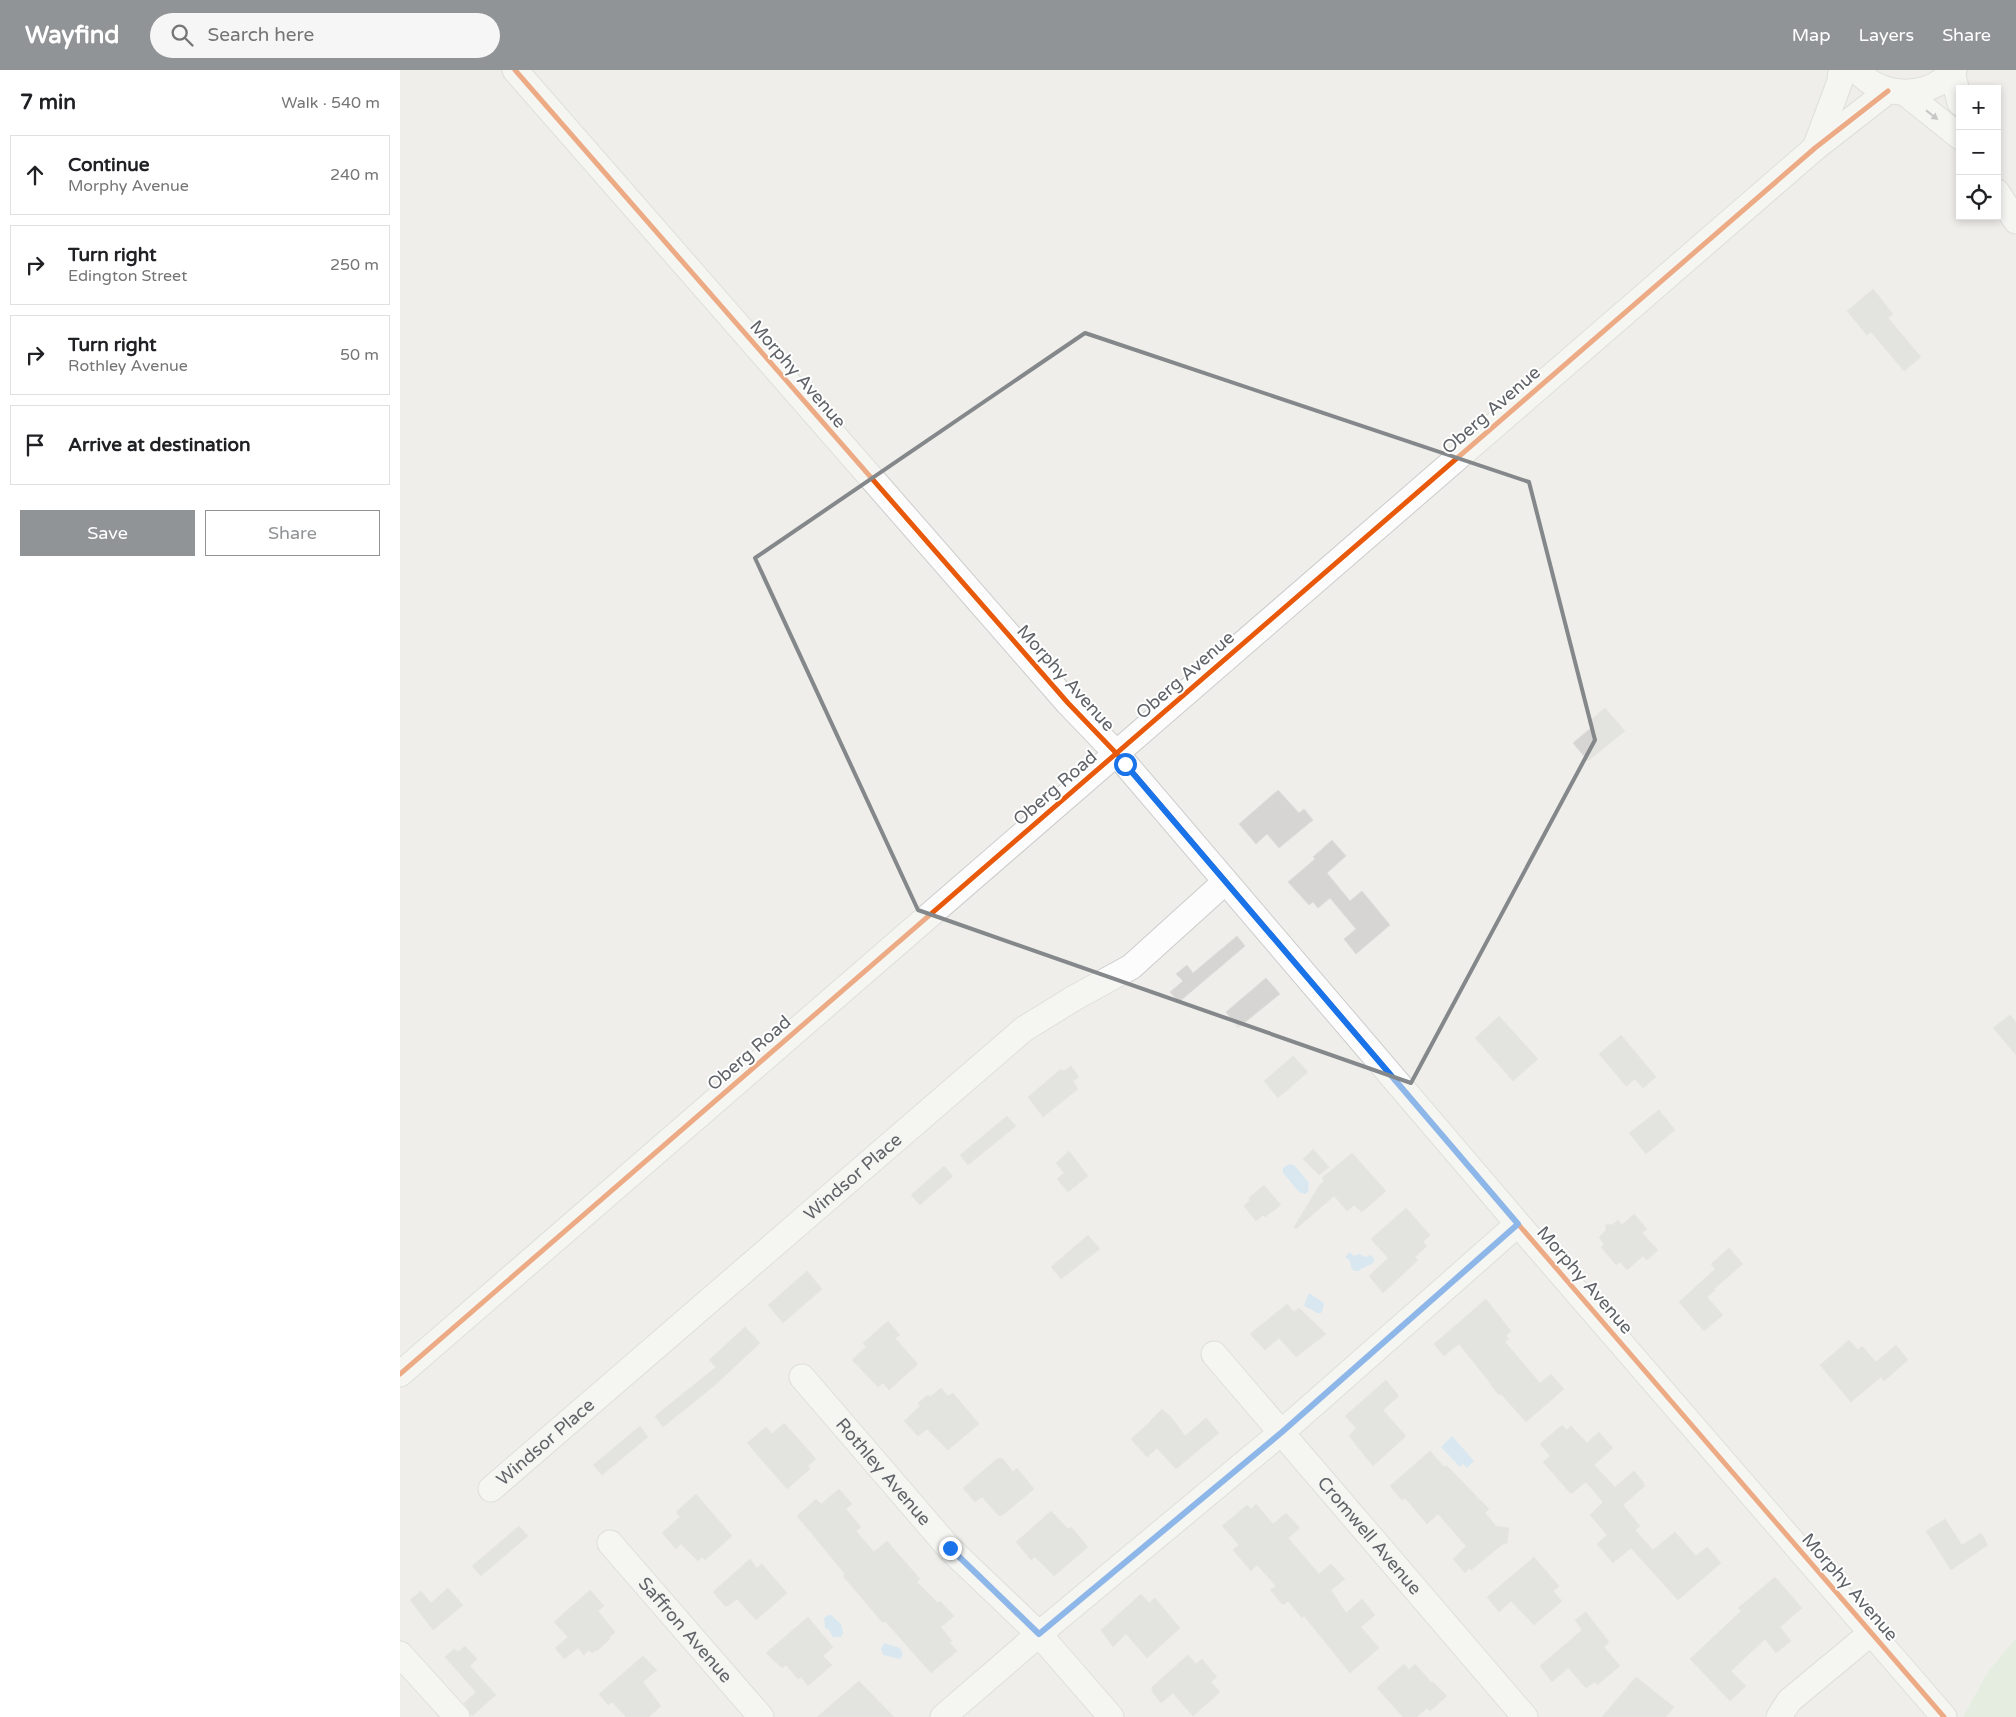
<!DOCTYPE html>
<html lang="en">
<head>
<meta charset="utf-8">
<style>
	body { margin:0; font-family:"Varela Round",sans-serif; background:#f6f6f6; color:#202124 }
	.controls { position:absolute; right:15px; top:15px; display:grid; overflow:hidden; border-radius:0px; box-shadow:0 2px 8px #0003 }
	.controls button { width:45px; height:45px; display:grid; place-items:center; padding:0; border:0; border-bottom:1px solid #e0e0e0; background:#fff; color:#202124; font:25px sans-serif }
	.stop { position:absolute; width:15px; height:15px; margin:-11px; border:4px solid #1a73e8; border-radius:50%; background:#fff }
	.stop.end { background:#1a73e8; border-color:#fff; box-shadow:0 1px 5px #0008 }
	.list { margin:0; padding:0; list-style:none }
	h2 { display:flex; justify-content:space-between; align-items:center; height:65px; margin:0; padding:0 20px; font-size:21px }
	h2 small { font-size:16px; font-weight:400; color:#757577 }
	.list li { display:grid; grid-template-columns:32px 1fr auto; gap:15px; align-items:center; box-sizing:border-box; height:80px; margin:0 10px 10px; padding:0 10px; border:1px solid #e0e0e0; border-radius:0px }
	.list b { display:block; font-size:19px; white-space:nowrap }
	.list p { margin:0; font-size:16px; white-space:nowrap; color:#757577 }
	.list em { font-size:16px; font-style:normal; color:#757577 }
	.actions { display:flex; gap:10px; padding:15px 20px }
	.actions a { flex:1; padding:11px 0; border:1px solid #919496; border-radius:0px; text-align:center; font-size:18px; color:#919496 }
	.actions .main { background:#919496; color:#fff }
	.icon { flex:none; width:28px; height:28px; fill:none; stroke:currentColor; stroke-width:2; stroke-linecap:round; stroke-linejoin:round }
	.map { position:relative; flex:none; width:1616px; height:1647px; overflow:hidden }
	header { display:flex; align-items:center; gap:30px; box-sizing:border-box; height:70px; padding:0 25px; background:#919496; color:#fff }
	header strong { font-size:24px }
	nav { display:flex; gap:28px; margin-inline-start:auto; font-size:18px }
	.search { width:350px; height:45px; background:#f6f6f6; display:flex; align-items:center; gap:12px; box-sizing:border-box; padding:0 18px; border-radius:28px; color:#757577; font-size:19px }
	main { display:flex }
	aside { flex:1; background:#fff }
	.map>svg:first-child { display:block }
	.green { fill:#d8ebd6 }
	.water { fill:#bfe0f9 }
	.building { fill:#d6d5d3; stroke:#deddd9 }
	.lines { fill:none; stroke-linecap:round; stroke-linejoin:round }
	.minor-casing { stroke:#cbcccc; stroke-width:27 }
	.minor { stroke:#fdfcfc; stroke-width:25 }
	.cycleway-casing { stroke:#fff; stroke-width:8 }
	.cycleway { stroke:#e8590c; stroke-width:5 }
	.oneway { fill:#96999c }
	.route { stroke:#1a73e8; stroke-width:6 }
	.marked { fill:none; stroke:#84888a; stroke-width:4; stroke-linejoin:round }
	.labels { text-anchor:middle; stroke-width:4; stroke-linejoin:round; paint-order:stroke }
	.street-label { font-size:18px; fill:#5f6368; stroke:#fff }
</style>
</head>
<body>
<header>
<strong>Wayfind</strong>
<div class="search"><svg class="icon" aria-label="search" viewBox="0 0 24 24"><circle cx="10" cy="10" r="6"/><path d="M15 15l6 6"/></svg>Search here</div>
<nav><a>Map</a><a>Layers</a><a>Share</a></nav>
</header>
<main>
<aside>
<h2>7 min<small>Walk · 540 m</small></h2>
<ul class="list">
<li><svg class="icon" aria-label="ahead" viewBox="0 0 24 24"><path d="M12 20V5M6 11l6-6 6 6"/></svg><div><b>Continue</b><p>Morphy Avenue</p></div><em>240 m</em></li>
<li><svg class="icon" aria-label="right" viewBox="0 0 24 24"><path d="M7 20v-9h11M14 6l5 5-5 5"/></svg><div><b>Turn right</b><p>Edington Street</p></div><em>250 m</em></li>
<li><svg class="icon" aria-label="right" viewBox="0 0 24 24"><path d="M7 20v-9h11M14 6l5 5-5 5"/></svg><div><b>Turn right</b><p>Rothley Avenue</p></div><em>50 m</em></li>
<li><svg class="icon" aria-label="arrive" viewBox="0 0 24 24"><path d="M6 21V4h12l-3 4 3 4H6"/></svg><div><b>Arrive at destination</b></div></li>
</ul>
<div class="actions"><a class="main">Save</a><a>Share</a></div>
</aside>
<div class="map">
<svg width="1616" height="1647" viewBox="0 0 1616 1647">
	<rect width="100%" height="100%" fill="#efeeea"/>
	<path class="green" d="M1616,1568V1647H1563L1588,1602Z"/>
	<path class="water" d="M889,1094L894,1095L909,1113L908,1119L909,1121L905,1124L899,1122L883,1103V1098Z
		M950,1182L954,1186L959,1184L965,1187L971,1185L974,1188V1192C970,1196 964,1196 959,1201H954L951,1197L950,1191L945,1187Z
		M909,1223L924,1233L923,1239L921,1243H916C912,1238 907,1239 904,1235Z
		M1052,1366L1074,1391L1067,1398L1063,1394L1060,1397L1041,1377Z
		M428,1545H431L441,1554L443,1563L441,1567H433L429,1560L425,1558L424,1548Z
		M484,1573L500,1578L503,1584L500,1589L483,1585L481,1579Z"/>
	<path class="building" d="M1473,219L1493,244L1488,248L1521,287L1504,301L1471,262L1467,265L1447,241Z
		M1205,638L1225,661L1188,691L1173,673L1192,657L1188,652Z
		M878,720L899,743L904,739L913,750L879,778L867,764L856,774L839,754Z
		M932,770L946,786L927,803L950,831L962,821L990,855L956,884L944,869L956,859L930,828L918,838L913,832L909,835L888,812L915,789L913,787Z
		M837,866L845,876L779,932L770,922L783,911L776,904L787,895L793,903Z
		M866,908L880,924L838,958L826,942Z
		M1610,945L1616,952V985L1593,958Z
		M1099,946L1138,989L1113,1011L1075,968Z
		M1221,965L1256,1007L1243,1018L1235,1009L1226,1016L1199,984Z
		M893,986L908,1002L878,1028L864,1011Z
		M671,996L679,1007L673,1011L678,1019L643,1047L628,1027L661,999L664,1001Z
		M1259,1040L1275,1060L1246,1084L1229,1063Z
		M607,1046L616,1056L568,1095L560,1085Z
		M913,1079L929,1097L919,1105L903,1089Z
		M669,1081L688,1106L668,1122L657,1109L664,1103L656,1093Z
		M952,1083L986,1121L962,1142L954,1135L947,1141L934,1126L896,1159L894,1157L919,1116L924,1111L922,1108Z
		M544,1096L553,1106L520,1135L511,1125Z
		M864,1115L881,1135L865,1147L863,1145L856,1151L844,1136L850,1130L849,1128Z
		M1006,1138L1030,1165L1023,1172L1027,1176L1015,1187L1018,1190L983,1223L969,1206L988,1188L971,1169Z
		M1234,1144L1247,1159L1242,1163L1258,1180L1247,1190L1243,1186L1227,1200L1220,1192L1216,1195L1201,1177L1204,1174L1199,1167L1206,1160V1154L1212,1155L1218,1150L1222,1155Z
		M688,1165L700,1179L661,1209L651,1197Z
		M1329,1178L1343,1194L1314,1219L1315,1220L1307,1227L1323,1245L1304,1261L1279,1232L1315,1199L1311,1194Z
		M407,1201L422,1219L383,1253L368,1235Z
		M1086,1229L1111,1261L1106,1266L1109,1269L1105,1272L1140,1313L1151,1304L1164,1319L1126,1352L1101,1324L1099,1325L1090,1314H1091L1059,1274L1044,1286L1034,1274Z
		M887,1234L894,1242L899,1238L926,1264L896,1287L879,1268L865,1280L850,1264Z
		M488,1251L500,1265L495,1268L518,1294L489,1320L483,1313L478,1317L452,1290L466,1277L463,1273Z
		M345,1257L360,1273L314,1316L263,1357L255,1346L316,1297L309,1290Z
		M1449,1270L1458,1280L1462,1276L1476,1292L1496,1275L1508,1290L1484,1311L1481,1307L1451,1332L1420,1295Z
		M986,1310L999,1326L983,1340L1006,1366L973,1396L949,1366L956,1358L945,1346Z
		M541,1318L548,1326L553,1323L579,1354L548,1380L527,1359L518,1366L504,1351L520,1336L518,1333L528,1325L530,1327Z
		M762,1339L772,1348L785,1366L806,1348L819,1363L776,1399L757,1378L747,1387L731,1369L750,1352V1351Z
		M384,1353L416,1389L408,1396L410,1399L387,1419L347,1373L366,1357L372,1364Z
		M1162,1355L1167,1360L1171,1356L1187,1373L1199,1362L1213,1378L1194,1395L1215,1417L1234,1401L1244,1413L1243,1414L1245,1416L1223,1435L1240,1456L1235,1460L1253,1480L1275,1462L1296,1486L1307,1477L1321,1493L1278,1530L1231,1478L1213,1493L1197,1474L1207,1465L1190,1445L1203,1432L1186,1412L1171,1424L1143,1392L1150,1386L1140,1374Z
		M240,1356L248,1367L202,1405L193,1395Z
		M1030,1381L1044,1397L1046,1395L1089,1439L1085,1443L1096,1456L1109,1458L1107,1473L1103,1474L1071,1500L1069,1498L1065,1503L1053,1489L1066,1476L1038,1444L1027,1454L1005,1428L1002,1430L990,1416Z
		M598,1388L603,1389L613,1402L617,1398L634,1419L604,1444L599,1446L582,1427L575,1432L563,1418Z
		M439,1419L452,1434L446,1439L461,1457L456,1461L474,1482L487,1471L520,1509L517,1512L538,1533L540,1531L554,1546L541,1557L552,1571L550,1573L557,1581L531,1603L485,1551L483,1553L443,1506L445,1504L397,1446L416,1429L421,1434Z
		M296,1424L332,1466L305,1490L302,1487L298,1491L281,1474L276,1479L262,1463L280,1447L276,1442Z
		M856,1434L873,1454L886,1443L900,1458L888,1468L919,1504L931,1494L945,1509L931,1520L946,1543L962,1529L975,1545L961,1557L979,1578L950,1603L904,1546L902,1548L888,1531L883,1535L870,1520L876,1516L857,1495L851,1501L833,1480L839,1475L822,1456L847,1435L851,1439Z
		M651,1441L668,1459L671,1457L688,1477L654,1506L635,1487L631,1490L616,1472Z
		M1545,1449L1562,1475L1581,1463L1588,1475L1551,1500L1526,1461Z
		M119,1456L128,1466L81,1506L72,1496Z
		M1134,1487L1159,1516L1153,1521L1162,1531L1134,1555L1111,1531L1099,1542L1087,1527Z
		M350,1489L357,1498L362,1494L387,1523L356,1550L337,1529L328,1536H325L313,1522Z
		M1375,1507L1402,1538L1380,1557L1391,1571L1376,1583L1365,1569L1331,1601L1346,1616L1330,1631L1290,1589L1341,1541L1338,1538Z
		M48,1518L63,1535L33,1560L10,1530L21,1521L31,1533Z
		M190,1520L204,1536L198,1541L215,1562L209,1568L210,1569L197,1581L196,1580L192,1583L189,1580L184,1585L178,1578L164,1589L155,1578L168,1567L154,1552Z
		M741,1524L749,1533L755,1528L780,1558L747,1588L726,1564L713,1577L701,1560Z
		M1186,1542L1209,1572L1204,1577L1220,1596L1197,1615L1195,1612L1186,1618L1168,1598L1152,1612L1140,1596L1182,1560L1175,1550Z
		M408,1547L433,1577L423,1586L432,1595L408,1616L401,1607L398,1609L386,1595L382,1598L366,1583Z
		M65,1576L77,1589L70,1596L96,1625L72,1646L64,1633L76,1622L45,1587L54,1579L58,1582Z
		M788,1585L796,1594L802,1589L817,1607L811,1612L820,1622L793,1646L773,1623L761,1633L752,1622V1617Z
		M243,1586L257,1600L243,1612L261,1636L249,1647H226L212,1632L208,1635L199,1624Z
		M1004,1594L1009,1600L1015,1594L1032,1613L1033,1612L1047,1626L1030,1641L1027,1638L1017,1647H1003L977,1618Z
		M1236,1607L1274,1637L1266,1647H1202Z
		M459,1611L494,1647H417Z"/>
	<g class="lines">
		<g class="minor-casing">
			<g id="minor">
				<path d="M115,0L668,633L716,683L1118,1154L1544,1647"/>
				<path d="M1457,0C1482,30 1529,29 1554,0"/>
				<path d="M1552,2L1560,33"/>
				<path d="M1505,23L1560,67"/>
				<path d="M1415,78L1440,11L1441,0"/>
				<path d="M1597,122L1616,151"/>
				<path id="s1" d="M814,1284L1125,1647"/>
				<path d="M0,1304L1415,78L1488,21"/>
				<path id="s2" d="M402,1307L550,1479L639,1564L711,1647"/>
				<path id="s3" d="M91,1419L624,959L676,927L731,897L825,812"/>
				<path id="s4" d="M210,1473L361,1647"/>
				<path d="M0,1584L57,1647"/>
				<path d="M543,1647L639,1564L882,1362L1118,1154"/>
				<path d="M1379,1647L1389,1631L1471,1563"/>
			</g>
		</g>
		<use href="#minor" class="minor"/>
		<g class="cycleway-casing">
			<path id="cycleway" d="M115,0L668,633L716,683L1118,1154L1544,1647
				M0,1304L1415,78L1488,21"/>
		</g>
		<use href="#cycleway" class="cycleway"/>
	</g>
	<defs><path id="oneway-solid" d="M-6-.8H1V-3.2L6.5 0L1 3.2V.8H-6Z" transform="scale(1.25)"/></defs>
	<use class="oneway" href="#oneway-solid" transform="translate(1532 45) rotate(38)"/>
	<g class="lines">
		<path class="route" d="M550,1478L639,1564L882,1362L1118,1154L725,694"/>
	</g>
	<path d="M0 0H1616V1647H0ZM685,263L1129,412L1195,670L1011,1013L518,840L355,488Z" fill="#efeeea" fill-opacity=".55" fill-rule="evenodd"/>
	<path class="marked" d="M685,263L1129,412L1195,670L1011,1013L518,840L355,488Z"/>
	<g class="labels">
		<g class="street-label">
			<text transform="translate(398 304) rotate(49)" y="6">Morphy Avenue</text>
			<text transform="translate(1091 340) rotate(-41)" y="6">Oberg Avenue</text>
			<text transform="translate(785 605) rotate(-41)" y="6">Oberg Avenue</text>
			<text transform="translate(666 608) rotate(48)" y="6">Morphy Avenue</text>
			<text transform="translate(655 718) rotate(-41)" y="6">Oberg Road</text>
			<text transform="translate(349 983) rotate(-41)" y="6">Oberg Road</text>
			<text dy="6" stroke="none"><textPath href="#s3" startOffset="478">Windsor Place</textPath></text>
			<text transform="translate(1185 1210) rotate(49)" y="6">Morphy Avenue</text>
			<text dy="6" stroke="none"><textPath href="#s3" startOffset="72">Windsor Place</textPath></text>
			<text dy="6" stroke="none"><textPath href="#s2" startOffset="125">Rothley Avenue</textPath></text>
			<text dy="6" stroke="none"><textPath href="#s1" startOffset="239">Cromwell Avenue</textPath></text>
			<text transform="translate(1450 1517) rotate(49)" y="6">Morphy Avenue</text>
			<text dy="6" stroke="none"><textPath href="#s4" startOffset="115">Saffron Avenue</textPath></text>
		</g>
	</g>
</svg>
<div class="controls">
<button>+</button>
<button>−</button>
<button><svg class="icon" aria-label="locate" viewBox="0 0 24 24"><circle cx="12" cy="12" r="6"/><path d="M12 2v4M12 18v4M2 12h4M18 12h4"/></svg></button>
</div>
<div class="stop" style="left:725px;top:694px"></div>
<div class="stop end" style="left:550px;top:1478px"></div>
</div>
</main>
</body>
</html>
